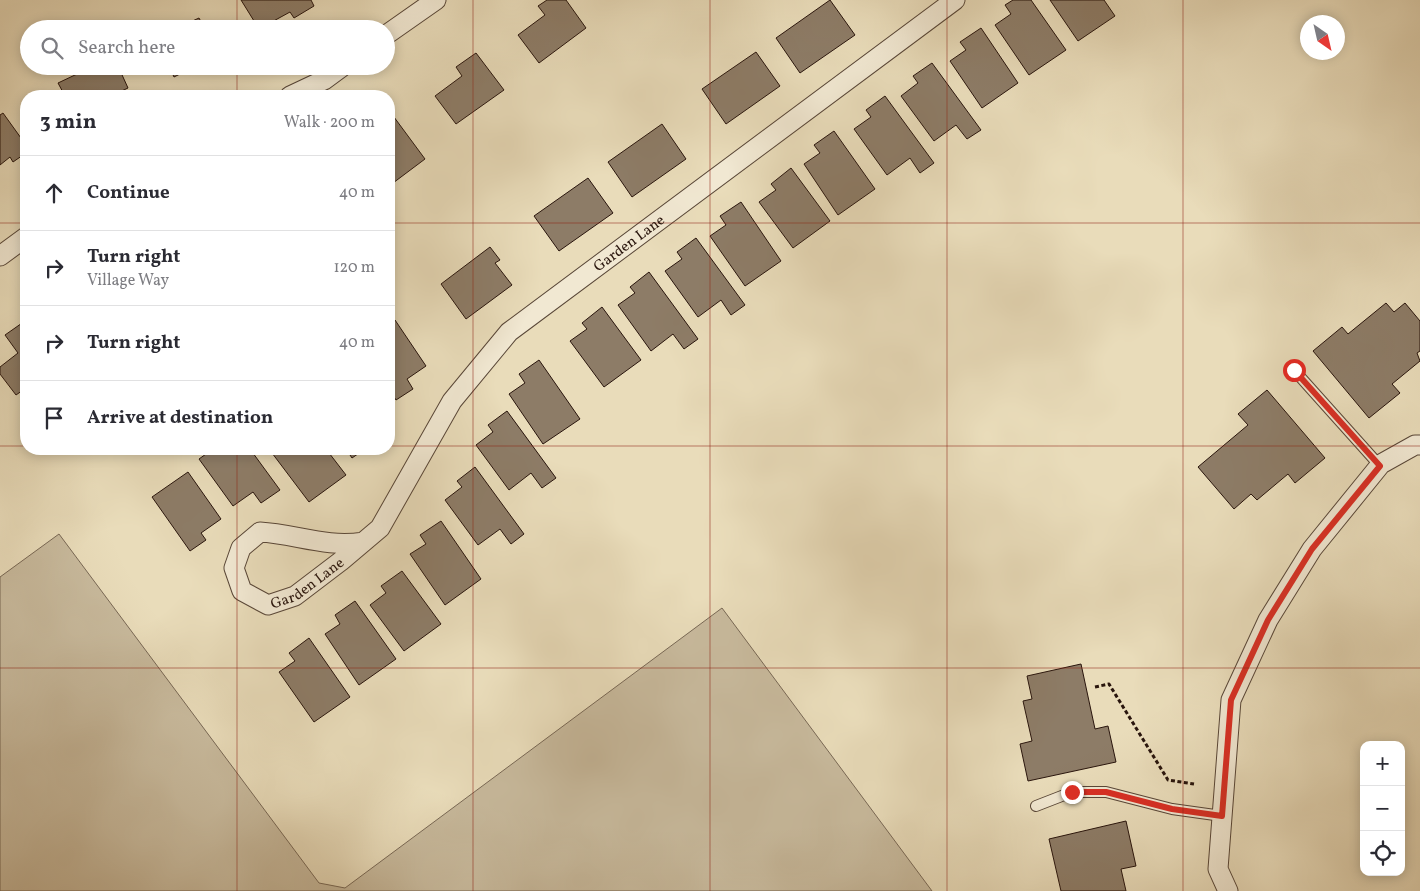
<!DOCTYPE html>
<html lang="en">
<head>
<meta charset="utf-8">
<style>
	body { margin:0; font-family:Vollkorn,serif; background:#f2f2f3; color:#2b2b33 }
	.controls { position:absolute; right:15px; bottom:15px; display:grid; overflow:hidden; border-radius:10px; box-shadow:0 2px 12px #0003 }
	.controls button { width:45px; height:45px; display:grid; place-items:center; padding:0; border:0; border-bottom:1px solid #e1e1e2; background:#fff; color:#2b2b33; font:25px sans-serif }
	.compass { position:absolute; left:1300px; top:15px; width:45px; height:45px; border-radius:50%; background:#fff; box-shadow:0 2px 12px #0003; rotate:146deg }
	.stop { position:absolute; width:15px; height:15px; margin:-11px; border:4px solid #d93025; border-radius:50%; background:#fff }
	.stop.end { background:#d93025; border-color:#fff; box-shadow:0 1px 5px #0008 }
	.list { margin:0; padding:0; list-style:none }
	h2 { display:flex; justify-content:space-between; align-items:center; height:65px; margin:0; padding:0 20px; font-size:21px }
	h2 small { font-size:16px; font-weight:400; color:#7c7c81 }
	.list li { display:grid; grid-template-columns:32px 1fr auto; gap:15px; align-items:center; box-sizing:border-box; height:75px; padding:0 20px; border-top:1px solid #e1e1e2 }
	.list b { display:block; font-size:19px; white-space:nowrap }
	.list p { margin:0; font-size:16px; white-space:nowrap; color:#7c7c81 }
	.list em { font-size:16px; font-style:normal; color:#7c7c81 }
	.icon { flex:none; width:28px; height:28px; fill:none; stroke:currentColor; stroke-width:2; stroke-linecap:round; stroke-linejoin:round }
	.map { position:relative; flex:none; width:1420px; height:891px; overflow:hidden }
	.search { position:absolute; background:#fff; box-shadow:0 2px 12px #0003; left:20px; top:20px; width:375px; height:55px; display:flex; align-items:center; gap:12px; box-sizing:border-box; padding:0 18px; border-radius:28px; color:#7c7c81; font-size:19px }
	.panel { position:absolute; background:#fff; box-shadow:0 2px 12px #0003; left:20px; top:90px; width:375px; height:365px; border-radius:20px }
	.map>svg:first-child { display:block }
	.green { fill:#c8ba9d; stroke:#786855 }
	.building { fill:#8d7c67; stroke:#29150d }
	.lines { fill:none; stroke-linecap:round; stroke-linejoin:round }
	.lane-casing { stroke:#594738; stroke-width:12 }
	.street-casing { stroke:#594738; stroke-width:21 }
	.path { stroke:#29150d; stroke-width:3; stroke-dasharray:4 2.5; stroke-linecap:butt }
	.lane { stroke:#f1e8d2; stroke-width:10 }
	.street { stroke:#f1e8d2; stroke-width:19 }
	.route { stroke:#d93025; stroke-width:6 }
	.grid { fill:none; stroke:#8f2418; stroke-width:1; stroke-opacity:0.55 }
	.labels { text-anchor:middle; stroke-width:4.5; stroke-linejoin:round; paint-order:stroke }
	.street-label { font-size:15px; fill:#29150d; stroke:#f1e8d2 }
</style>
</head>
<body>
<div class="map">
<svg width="1420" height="891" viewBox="0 0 1420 891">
	<rect width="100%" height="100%" fill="#e9dcba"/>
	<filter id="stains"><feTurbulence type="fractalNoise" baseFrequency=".004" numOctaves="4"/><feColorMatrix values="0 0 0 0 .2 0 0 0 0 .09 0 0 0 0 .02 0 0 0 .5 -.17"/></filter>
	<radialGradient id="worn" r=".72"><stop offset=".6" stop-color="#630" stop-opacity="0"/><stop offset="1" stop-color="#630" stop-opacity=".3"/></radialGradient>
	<path class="green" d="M59,534L319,883L345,888L722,608L932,891H0V577Z"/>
	<path class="building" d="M241,0H311L314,6L294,18L290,12L259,29Z
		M547,0H566L586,28L539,63L518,35L545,15L538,6Z
		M830,0L855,35L800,73L776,38Z
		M1013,0H1031L1066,50L1029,75L995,25L1011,14L1005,5Z
		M1050,0H1104L1115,16L1078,41Z
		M199,18L205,29H175Z
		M981,28L1018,83L982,108L950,61L966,50L960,42Z
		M756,52L780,86L726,124L702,89Z
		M476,53L504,90L456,124L435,96L462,76L456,67Z
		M932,63L981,130L967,139L956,125L934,141L901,96L918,83L913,76Z
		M94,66H118L128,88L111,96H65L58,83Z
		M169,66H196L174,77Z
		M885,96L934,163L920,173L910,158L887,175L854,129L871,117L866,110Z
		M3,113L26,145V153L13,162L10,157L0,165V115Z
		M391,113L425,159L389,186V115Z
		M662,124L686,159L632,197L608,162Z
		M834,131L875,189L838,215L804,164L820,153L814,145Z
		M791,168L830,221L793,248L759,202L776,190L771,184Z
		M588,178L613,213L559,251L534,216Z
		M741,202L781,261L745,286L710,236L726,225L720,216Z
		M696,238L745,305L731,315L721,300L698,317L665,271L682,259L677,252Z
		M490,247L500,260L495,263L512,285L466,319L441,284Z
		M649,272L698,339L684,349L673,334L651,351L618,305L635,293L630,287Z
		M1386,303L1394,312L1405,303L1420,321V351L1417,353L1420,361L1392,384L1400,393L1369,418L1313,351L1342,327L1348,334Z
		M602,307L641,360L604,387L570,341L587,329L582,323Z
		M395,320L426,366L407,379L413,389L396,400L389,389V324Z
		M25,321L26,388L16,395L0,374V367L18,353L5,335Z
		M539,360L580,419L543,444L509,394L525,383L519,374Z
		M1267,390L1325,458L1295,483L1288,474L1257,500L1251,494L1234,509L1198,467L1248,425L1238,414Z
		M507,411L556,478L542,488L531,473L509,490L476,445L493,432L488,425Z
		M213,449H250L280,490L261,503L253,492L233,506L199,459Z
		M269,449H326L346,475L309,502Z
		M346,449H365L352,458Z
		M475,467L524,534L511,544L500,529L478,545L445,500L462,487L457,481Z
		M188,472L221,519L201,533L206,540L190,551L152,497Z
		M441,521L481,579L445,605L410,554L426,544L420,535Z
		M402,571L441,624L404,651L370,605L386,593L381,586Z
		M355,601L396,659L359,685L325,634L340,624L335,615Z
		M309,638L350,697L314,722L279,672L295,661L289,653Z
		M1081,664L1095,729L1108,726L1116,762L1028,781L1020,744L1032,741L1023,701L1032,699L1027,676Z
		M1126,821L1136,866L1121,869L1126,891H1061L1049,839Z"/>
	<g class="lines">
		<g class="lane-casing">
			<path id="lane" d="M1294,370L1380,466
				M1036,806L1072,792H1106L1172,809L1222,816"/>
		</g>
		<g class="street-casing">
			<g id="street">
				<path d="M386,35L436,0"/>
				<path d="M290,96L324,80L343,66"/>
				<path d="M0,256L26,237"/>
				<path id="s1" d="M363,542C327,548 295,534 260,532L241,548L234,568L242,591L268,605L295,596L341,561L380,528L452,401L509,332L955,0"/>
				<path d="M1228,891L1218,869L1231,700L1268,620L1312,549L1381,464L1415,445H1420"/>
			</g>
		</g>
		<path class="path" d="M1095,687L1109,684L1168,780L1194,784"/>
		<use href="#lane" class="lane"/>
		<use href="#street" class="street"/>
	</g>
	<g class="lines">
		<path class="route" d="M1072,792H1106L1172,809L1222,816L1231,700L1268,620L1312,549L1380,466L1294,370"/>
	</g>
	<path class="grid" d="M237,0V29M473,0V891M710,0V891M947,0V891M1183,0V891M237,66V96M0,223H26M389,223H1420M0,446H26M389,446H1420M237,449V891M0,668H1420"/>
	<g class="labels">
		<g class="street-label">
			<text dy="5" stroke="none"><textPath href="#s1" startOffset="726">Garden Lane</textPath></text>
			<text dy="5" stroke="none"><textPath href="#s1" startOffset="249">Garden Lane</textPath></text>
		</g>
	</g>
	<rect width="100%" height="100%" filter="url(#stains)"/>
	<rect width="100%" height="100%" fill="url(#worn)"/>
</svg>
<div class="controls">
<button>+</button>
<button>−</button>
<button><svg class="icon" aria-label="locate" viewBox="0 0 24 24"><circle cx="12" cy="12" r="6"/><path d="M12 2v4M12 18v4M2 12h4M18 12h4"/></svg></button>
</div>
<svg class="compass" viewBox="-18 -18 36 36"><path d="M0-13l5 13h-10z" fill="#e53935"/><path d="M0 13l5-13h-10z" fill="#7c7c81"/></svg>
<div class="stop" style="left:1294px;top:370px"></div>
<div class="stop end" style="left:1072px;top:792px"></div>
<div class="search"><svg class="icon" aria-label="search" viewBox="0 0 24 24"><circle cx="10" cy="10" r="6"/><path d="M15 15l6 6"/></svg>Search here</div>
<section class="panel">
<h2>3 min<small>Walk · 200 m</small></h2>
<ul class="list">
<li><svg class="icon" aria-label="ahead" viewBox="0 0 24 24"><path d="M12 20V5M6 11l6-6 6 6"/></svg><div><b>Continue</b></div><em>40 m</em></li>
<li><svg class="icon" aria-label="right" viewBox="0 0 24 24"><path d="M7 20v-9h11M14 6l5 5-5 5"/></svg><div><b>Turn right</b><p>Village Way</p></div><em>120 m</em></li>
<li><svg class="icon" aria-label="right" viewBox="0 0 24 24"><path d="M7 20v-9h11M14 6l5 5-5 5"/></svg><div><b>Turn right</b></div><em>40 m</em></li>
<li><svg class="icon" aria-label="arrive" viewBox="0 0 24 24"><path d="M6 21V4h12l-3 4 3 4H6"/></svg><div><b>Arrive at destination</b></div></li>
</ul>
</section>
</div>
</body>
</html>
